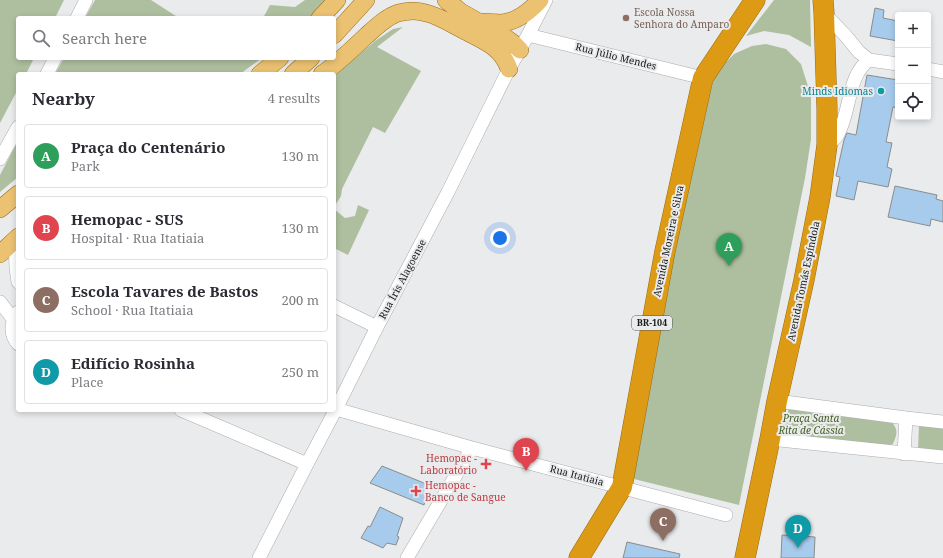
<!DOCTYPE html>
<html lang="en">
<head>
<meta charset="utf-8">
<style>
	body { margin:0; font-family:"Noto Serif",serif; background:#f7f7f7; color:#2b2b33 }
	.controls { position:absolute; right:12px; top:12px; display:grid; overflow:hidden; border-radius:4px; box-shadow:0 2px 6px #0003 }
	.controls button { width:36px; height:36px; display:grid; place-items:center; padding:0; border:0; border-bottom:1px solid #e1e1e2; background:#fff; color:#2b2b33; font:20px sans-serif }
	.you { position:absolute; left:500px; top:238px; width:14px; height:14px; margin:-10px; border:3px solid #fff; border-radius:50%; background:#1a73e8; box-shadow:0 0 0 6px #1a73e833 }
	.badge { display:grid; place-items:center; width:26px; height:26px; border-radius:50%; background:#db2777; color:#fff; font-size:13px; font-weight:700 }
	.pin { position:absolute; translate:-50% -33px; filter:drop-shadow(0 1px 2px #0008) }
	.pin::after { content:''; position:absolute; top:21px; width:14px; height:12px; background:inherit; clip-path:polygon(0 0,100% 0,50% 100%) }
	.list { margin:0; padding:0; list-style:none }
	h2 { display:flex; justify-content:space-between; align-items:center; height:52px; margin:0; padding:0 16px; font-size:17px }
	h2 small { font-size:13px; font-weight:400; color:#7c7c81 }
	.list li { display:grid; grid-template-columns:26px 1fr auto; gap:12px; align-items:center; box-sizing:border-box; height:64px; margin:0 8px 8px; padding:0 8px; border:1px solid #e1e1e2; border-radius:4px }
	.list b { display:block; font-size:15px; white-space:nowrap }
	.list p { margin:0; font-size:13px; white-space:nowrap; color:#7c7c81 }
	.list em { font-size:13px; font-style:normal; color:#7c7c81 }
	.icon { flex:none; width:22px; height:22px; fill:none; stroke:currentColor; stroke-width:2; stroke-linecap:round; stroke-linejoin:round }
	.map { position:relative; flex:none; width:943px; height:558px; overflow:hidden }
	.search { position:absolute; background:#fff; box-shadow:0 2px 6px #0003; left:16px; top:16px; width:320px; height:44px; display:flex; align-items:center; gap:10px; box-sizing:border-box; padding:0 14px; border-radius:4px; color:#7c7c81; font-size:15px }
	.panel { position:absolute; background:#fff; box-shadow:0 2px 6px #0003; left:16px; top:72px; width:320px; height:340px; border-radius:4px }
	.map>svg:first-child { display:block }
	.green { fill:#aebf9f }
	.building { fill:#a7cbec; stroke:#8b8c8c }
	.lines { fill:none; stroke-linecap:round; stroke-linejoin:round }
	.minor-casing { stroke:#abacac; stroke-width:14 }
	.major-casing { stroke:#986c16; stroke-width:18 }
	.highway-casing { stroke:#986c16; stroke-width:21 }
	.minor { stroke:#fff; stroke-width:13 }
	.major { stroke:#ebc272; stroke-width:17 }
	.highway { stroke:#dd9a14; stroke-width:20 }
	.education-dot { fill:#8d6e63; stroke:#eaebec; stroke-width:1.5 }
	.culture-dot { fill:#0f9aa8; stroke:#eaebec; stroke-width:1.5 }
	.health-dot { fill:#e0444e; stroke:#eaebec; stroke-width:1.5 }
	.labels { text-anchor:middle; stroke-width:4; stroke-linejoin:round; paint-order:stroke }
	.shield { fill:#eaebec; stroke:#575758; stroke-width:1 }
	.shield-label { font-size:9px; font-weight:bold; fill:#181819 }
	.education-label { font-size:10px; fill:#785e54; stroke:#eaebec; text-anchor:start }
	.street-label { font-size:10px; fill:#181819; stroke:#eaebec }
	.culture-label { font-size:10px; fill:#0d838f; stroke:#eaebec; text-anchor:end }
	.park-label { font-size:10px; font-style:italic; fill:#3f5a20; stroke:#eaebec }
	.health-label { font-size:10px; fill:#be3a42; stroke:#eaebec; text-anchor:end }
</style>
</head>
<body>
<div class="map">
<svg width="943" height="558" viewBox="0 0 943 558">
	<rect width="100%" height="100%" fill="#eaebec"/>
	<path class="green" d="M0,0H64L55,18H18V58H34L26,74H18V89L0,123Z
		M95,0H151L179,18H85Z
		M305,0H326L309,18H263L270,5L295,7Z
		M774,0H810L811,47L789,35L764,31L746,36Z
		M403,27L377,47L421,71L385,133L373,127L342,189L341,196L334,207V76L375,41L393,29Z
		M766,44L786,49L801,64L811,96V139L805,178L739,505L630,478L673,256L712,84L720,68L734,54L752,46Z
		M64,58H262L240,74H55Z
		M18,141V177L0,192V175Z
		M358,205L369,210L348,255L334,248V209L345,218L355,216Z
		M789,407L890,419C898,430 898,432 893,444L885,447L783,436Z
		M919,425L943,427V452L918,450Z"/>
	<path class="building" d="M875,8L884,10L883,18L898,21V41L870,36Z
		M867,75L898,80V108L893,107L886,142L892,143L887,167L892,169L888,187L858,181L854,200L836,196L840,177L836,176L844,140L847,133L856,135Z
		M895,186L937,195L936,199L943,201V222L931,219L930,226L888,217Z
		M382,466L429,485L424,505L370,483Z
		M380,507L403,518L397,536L399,537L396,545L387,543L383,548L361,538L368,526L370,527Z
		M782,535L815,537L814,558H781Z
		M627,542L680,554L679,558H623Z"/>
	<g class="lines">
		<g class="minor-casing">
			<path id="minor" d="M824,13L845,35L859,52L869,60L898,64
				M77,18L86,0
				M528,35L703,78
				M928,69L943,72
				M47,74L55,58
				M827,145C831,142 836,139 838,134C851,111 847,76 869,60
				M0,159L18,127
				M15,240L16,268L18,282
				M0,302L13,319
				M334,306L377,327
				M18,312C11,322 9,334 18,344
				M777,401L906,418L943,422
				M336,409L472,448L726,515
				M181,410L307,464
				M770,439L943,457
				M904,454L906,418
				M259,558L307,464L336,409L377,327L448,192L509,69L528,35L546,0
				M407,558L472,448"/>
		</g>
		<g class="major-casing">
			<path id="major" d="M446,0L461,12L502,35L513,43L520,50
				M320,18L337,0
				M482,22C488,22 495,23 501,23C516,22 530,11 540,0
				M334,35L366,0
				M260,74L280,58
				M293,74L311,58
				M322,74C338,63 352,49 366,36C375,28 386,17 398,13C406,11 418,10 426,13C440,16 454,26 467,32C486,42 502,48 509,69
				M0,209L18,194
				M0,254L18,237"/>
		</g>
		<g class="highway-casing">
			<path id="highway" d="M579,558L622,487L665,251L703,78L755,0
				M745,558L770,439L777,401L804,280L820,197L827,145V109L824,13L823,0"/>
		</g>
		<use href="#minor" class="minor"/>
		<use href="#major" class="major"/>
		<use href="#highway" class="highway"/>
	</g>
	<circle class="education-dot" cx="626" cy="18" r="4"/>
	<circle class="culture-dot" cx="881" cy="91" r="4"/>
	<g class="health-dot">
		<path d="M484 458h4v4h4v4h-4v4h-4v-4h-4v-4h4z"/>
		<path d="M414 485h4v4h4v4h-4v4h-4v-4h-4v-4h4z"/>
	</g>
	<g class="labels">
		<rect class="shield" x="632" y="316" width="40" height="14" rx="3"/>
		<g class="shield-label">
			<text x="652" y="326">BR-104</text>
		</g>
		<g class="education-label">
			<text x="634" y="16">Escola Nossa<tspan x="634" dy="12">Senhora do Amparo</tspan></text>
		</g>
		<g class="street-label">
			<text transform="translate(616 56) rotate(14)" y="4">Rua Júlio Mendes</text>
			<text transform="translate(668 241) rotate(-78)" y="4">Avenida Moreira e Silva</text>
			<text transform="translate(402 279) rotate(-62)" y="4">Rua Íris Alagoense</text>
			<text transform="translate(803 281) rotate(-78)" y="4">Avenida Tomás Espíndola</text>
			<text transform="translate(577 475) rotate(15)" y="4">Rua Itatiaia</text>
		</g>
		<g class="culture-label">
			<text x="873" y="95">Minds Idiomas</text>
		</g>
		<g class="park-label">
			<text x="811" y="422">Praça Santa<tspan x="811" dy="12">Rita de Cássia</tspan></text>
		</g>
		<g class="health-label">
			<text x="477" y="462">Hemopac -<tspan x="477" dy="12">Laboratório</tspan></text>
			<text x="425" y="489" text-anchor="start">Hemopac -<tspan x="425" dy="12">Banco de Sangue</tspan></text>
		</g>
	</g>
</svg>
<div class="controls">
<button>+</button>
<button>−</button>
<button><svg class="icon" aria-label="locate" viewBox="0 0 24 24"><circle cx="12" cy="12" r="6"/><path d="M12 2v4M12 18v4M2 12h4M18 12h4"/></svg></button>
</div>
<div class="you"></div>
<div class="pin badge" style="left:729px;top:266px;background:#2e9e5b">A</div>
<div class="pin badge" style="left:526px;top:471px;background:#e0444e">B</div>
<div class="pin badge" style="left:663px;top:541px;background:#8d6e63">C</div>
<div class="pin badge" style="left:798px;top:548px;background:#0f9aa8">D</div>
<div class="search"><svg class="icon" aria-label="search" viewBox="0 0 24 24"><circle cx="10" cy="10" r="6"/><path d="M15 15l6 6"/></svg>Search here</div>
<section class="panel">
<h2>Nearby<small>4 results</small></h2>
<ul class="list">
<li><span class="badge" style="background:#2e9e5b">A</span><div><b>Praça do Centenário</b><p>Park</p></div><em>130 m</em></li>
<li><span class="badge" style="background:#e0444e">B</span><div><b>Hemopac - SUS</b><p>Hospital · Rua Itatiaia</p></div><em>130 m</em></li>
<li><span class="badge" style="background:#8d6e63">C</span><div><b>Escola Tavares de Bastos</b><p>School · Rua Itatiaia</p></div><em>200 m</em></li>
<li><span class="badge" style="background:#0f9aa8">D</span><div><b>Edifício Rosinha</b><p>Place</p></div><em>250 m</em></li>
</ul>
</section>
</div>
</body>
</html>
